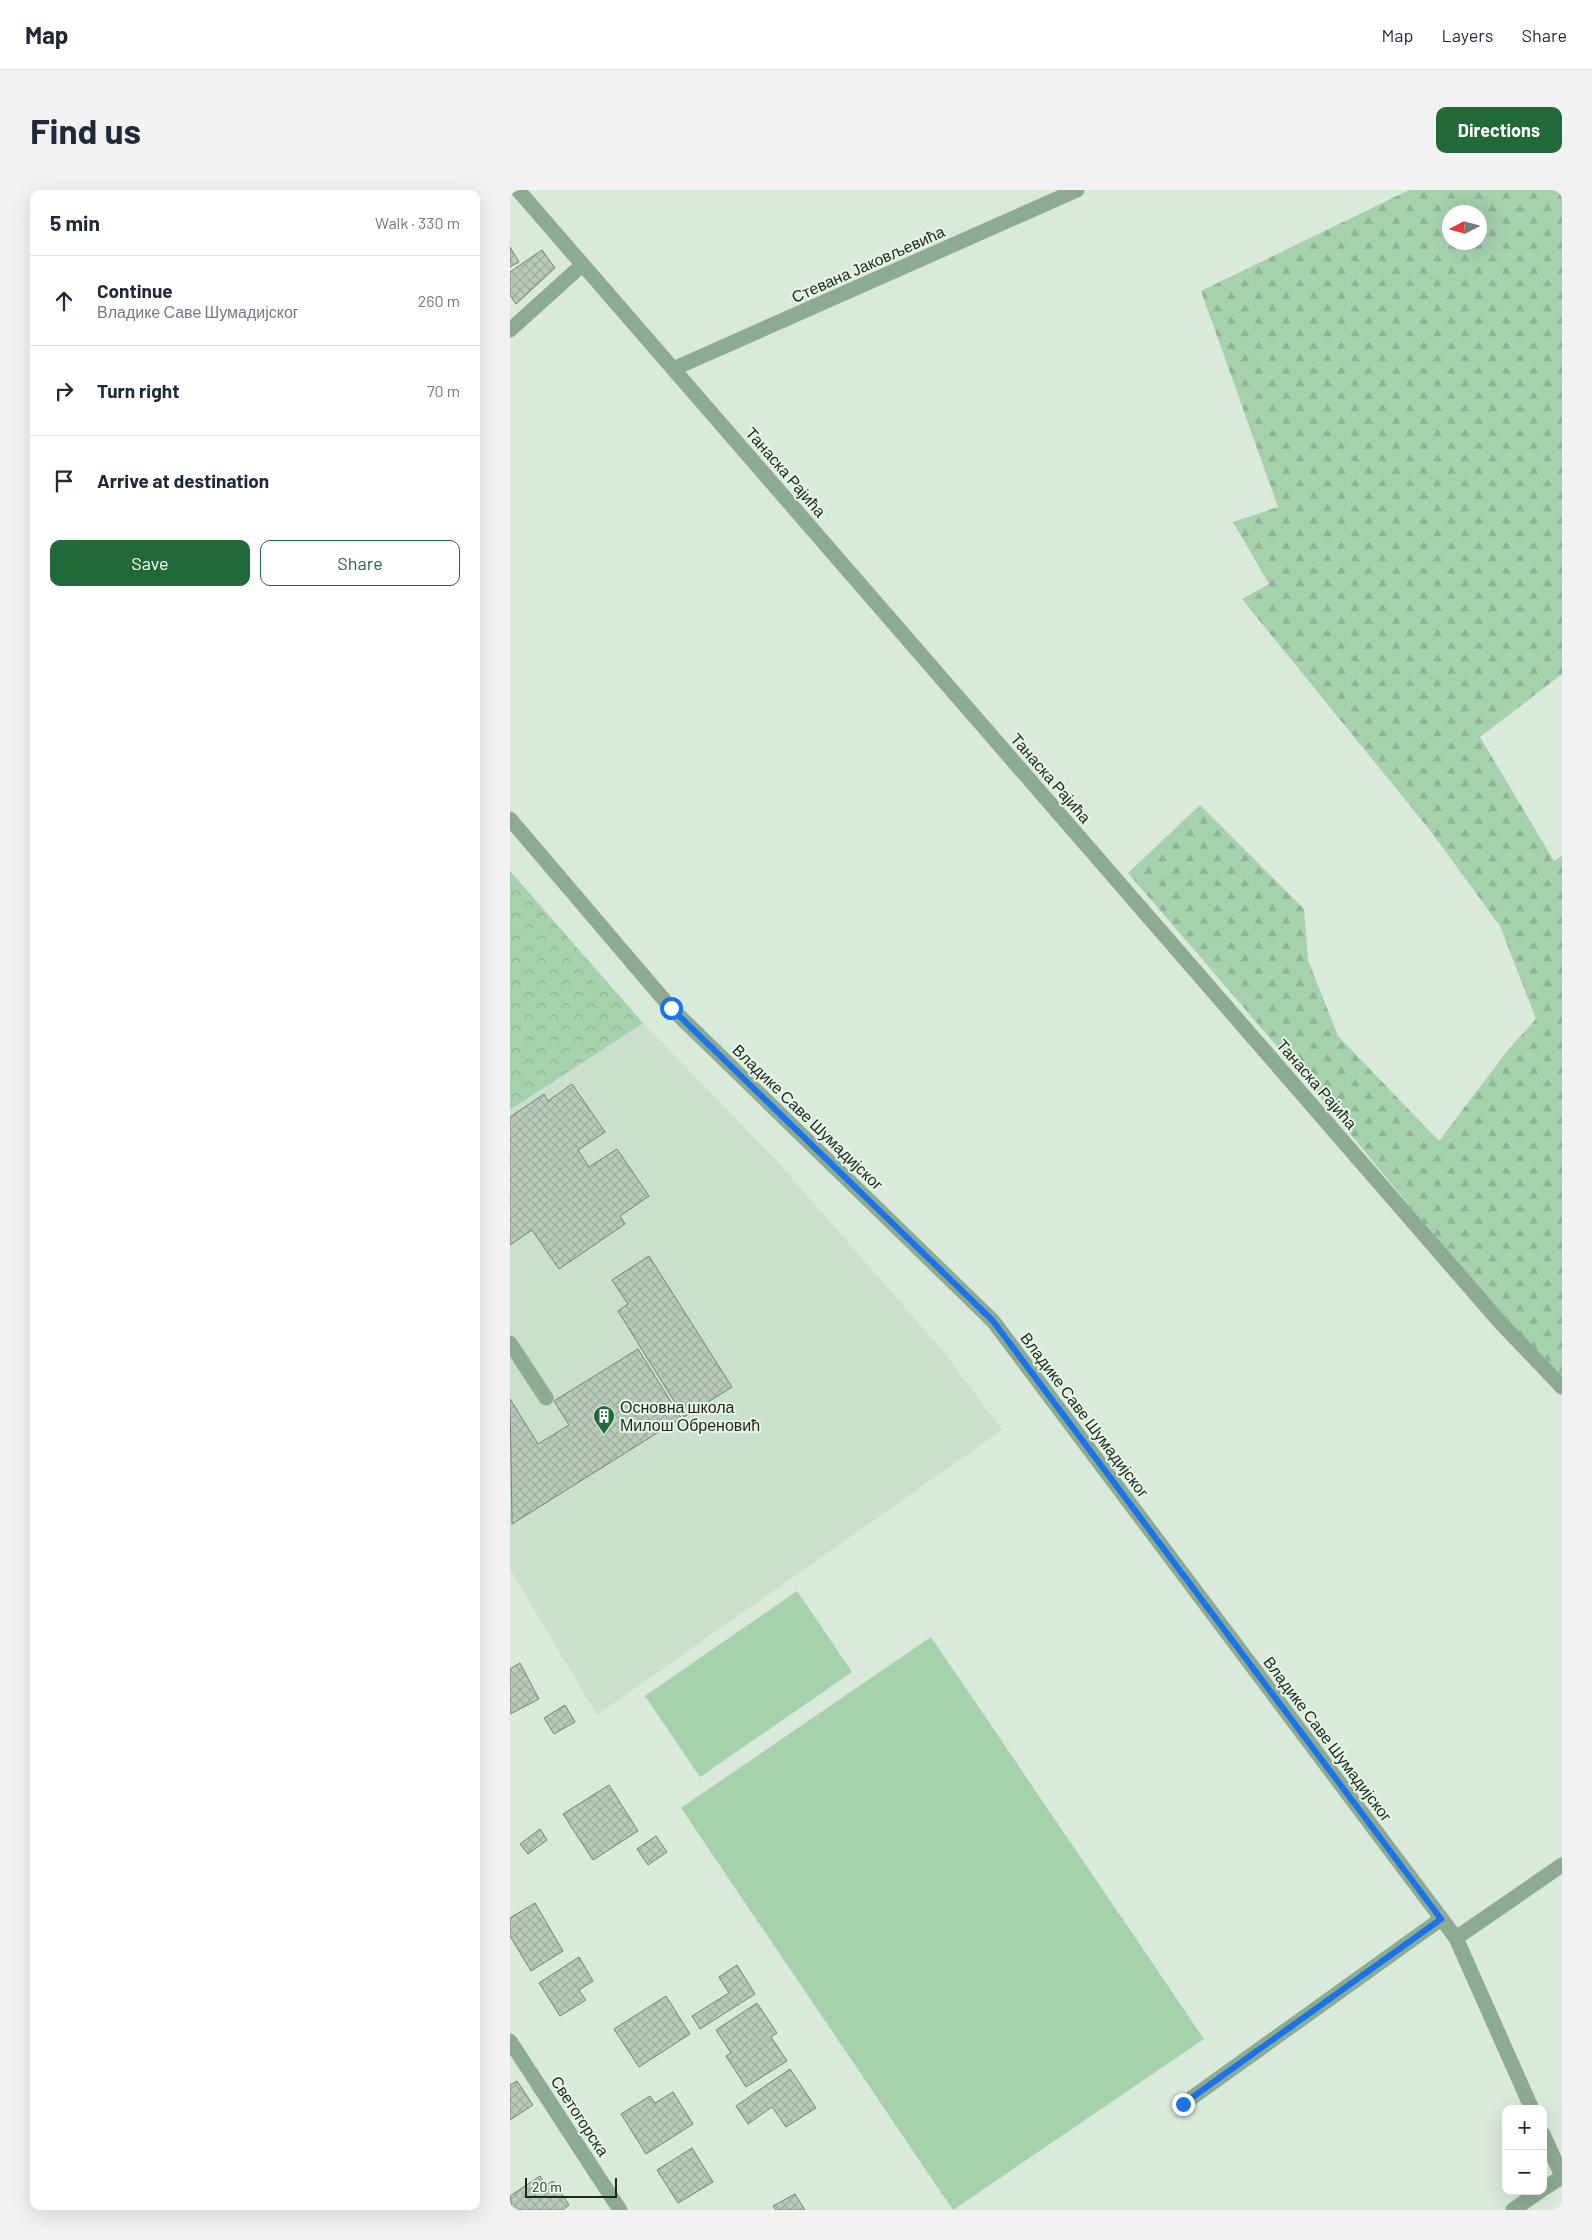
<!DOCTYPE html>
<html lang="en">
<head>
<meta charset="utf-8">
<style>
	body { margin:0; font-family:Barlow,sans-serif; background:#f2f2f3; color:#1f2937 }
	.controls { position:absolute; right:15px; bottom:15px; display:grid; overflow:hidden; border-radius:10px; box-shadow:0 5px 20px #0002 }
	.controls button { width:45px; height:45px; display:grid; place-items:center; padding:0; border:0; border-bottom:1px solid #e0e1e3; background:#fff; color:#1f2937; font:25px sans-serif }
	.compass { position:absolute; left:932px; top:15px; width:45px; height:45px; border-radius:50%; background:#fff; box-shadow:0 5px 20px #0002; rotate:264deg }
	.scale { position:absolute; left:15px; bottom:12px; width:92px; box-sizing:border-box; padding-left:5px; border:2px solid #1f2520; border-top:0; font-size:14px; line-height:18px; white-space:nowrap; color:#1f2520; -webkit-text-stroke:4px #e6f7e8; paint-order:stroke }
	.stop { position:absolute; width:15px; height:15px; margin:-11px; border:4px solid #1a73e8; border-radius:50%; background:#fff }
	.stop.end { background:#1a73e8; border-color:#fff; box-shadow:0 1px 5px #0008 }
	.list { margin:0; padding:0; list-style:none }
	h2 { display:flex; justify-content:space-between; align-items:center; height:65px; margin:0; padding:0 20px; font-size:21px }
	h2 small { font-size:16px; font-weight:400; color:#747a83 }
	.list li { display:grid; grid-template-columns:32px 1fr auto; gap:15px; align-items:center; box-sizing:border-box; height:90px; padding:0 20px; border-top:1px solid #e0e1e3 }
	.list b { display:block; font-size:19px; white-space:nowrap }
	.list p { margin:0; font-size:16px; white-space:nowrap; color:#747a83 }
	.list em { font-size:16px; font-style:normal; color:#747a83 }
	.actions { display:flex; gap:10px; padding:15px 20px }
	.actions a { flex:1; padding:11px 0; border:1px solid #216a37; border-radius:10px; text-align:center; font-size:18px; color:#216a37 }
	.actions .main { background:#216a37; color:#fff }
	.icon { flex:none; width:28px; height:28px; fill:none; stroke:currentColor; stroke-width:2; stroke-linecap:round; stroke-linejoin:round }
	.map { position:relative; flex:none; width:1052px; height:2020px; overflow:hidden; border-radius:10px }
	header { display:flex; align-items:center; gap:30px; box-sizing:border-box; height:70px; padding:0 25px; background:#fff; border-bottom:1px solid #e0e1e3 }
	header strong { font-size:24px }
	nav { display:flex; gap:28px; margin-inline-start:auto; font-size:18px }
	.intro { display:flex; align-items:center; justify-content:space-between; box-sizing:border-box; height:120px; padding:0 30px }
	h1 { margin:0; font-size:35px }
	.button { padding:12px 22px; border-radius:10px; background:#216a37; color:#fff; font-size:18px; font-weight:700 }
	main { display:flex; gap:30px; padding:0 30px }
	aside { flex:1; background:#fff; border-radius:10px; box-shadow:0 5px 20px #0002 }
	.map>svg:first-child { display:block }
	.built { fill:#c9e0cc }
	.grass { fill:#a5d1ad }
	.forest { fill:url(#forest-firs); fill-rule:evenodd }
	.park { fill:url(#park-crowns) }
	.building { fill:url(#building-cross-hatch); stroke:#748477 }
	.lines { fill:none; stroke-linecap:round; stroke-linejoin:round }
	.minor { stroke:#8dab92; stroke-width:15 }
	.route { stroke:#1a73e8; stroke-width:6 }
	.labels { text-anchor:middle; stroke-width:4; stroke-linejoin:round; paint-order:stroke }
	.street-label { font-size:16px; fill:#1f2520; stroke:#e6f7e8 }
	.poi-label { font-size:16px; fill:#1f2520; stroke:#e6f7e8; text-anchor:start }
</style>
</head>
<body>
<header>
<strong>Map</strong>
<nav><a>Map</a><a>Layers</a><a>Share</a></nav>
</header>
<div class="intro"><h1>Find us</h1><a class="button">Directions</a></div>
<main>
<aside>
<h2>5 min<small>Walk · 330 m</small></h2>
<ul class="list">
<li><svg class="icon" aria-label="ahead" viewBox="0 0 24 24"><path d="M12 20V5M6 11l6-6 6 6"/></svg><div><b>Continue</b><p>Владике Саве Шумадијског</p></div><em>260 m</em></li>
<li><svg class="icon" aria-label="right" viewBox="0 0 24 24"><path d="M7 20v-9h11M14 6l5 5-5 5"/></svg><div><b>Turn right</b></div><em>70 m</em></li>
<li><svg class="icon" aria-label="arrive" viewBox="0 0 24 24"><path d="M6 21V4h12l-3 4 3 4H6"/></svg><div><b>Arrive at destination</b></div></li>
</ul>
<div class="actions"><a class="main">Save</a><a>Share</a></div>
</aside>
<div class="map">
<svg width="1052" height="2020" viewBox="0 0 1052 2020">
	<defs>
		<pattern id="forest-firs" width="22" height="20" patternUnits="userSpaceOnUse" patternTransform="scale(1.25)"><rect width="22" height="20" fill="#a5d1ad"/><path d="M5 1l3.5 6h-7zM16 11l3.5 6h-7z" fill="#8eb395"/></pattern>
		<pattern id="park-crowns" width="20" height="18" patternUnits="userSpaceOnUse" patternTransform="scale(1.25)"><rect width="20" height="18" fill="#a5d1ad"/><path d="M2 6a3 3 0 1 1 6 0M12 15a3 3 0 1 1 6 0" fill="none" stroke="#8eb395"/></pattern>
		<pattern id="building-cross-hatch" width="8" height="8" patternUnits="userSpaceOnUse" patternTransform="scale(1.25)"><rect width="8" height="8" fill="#b9cabb"/><path d="M0 0l8 8M0 8l8-8" fill="none" stroke="#9fada0"/></pattern>
	</defs>
	<rect width="100%" height="100%" fill="#d9eadb"/>
	<path class="built" d="M133,833L265,969L433,1161L492,1240L87,1525L0,1379V920Z"/>
	<path class="grass" d="M287,1401L342,1482L190,1587L135,1506Z
		M421,1447L694,1849L443,2020L171,1618Z"/>
	<path class="forest" d="M899,0H1052V484L970,547L1044,671L1052,666V1190L1017,1158L790,883L618,683L690,615L794,719L798,770L828,846L929,951L998,860L1026,829L990,736L919,639L732,409L759,394L723,332L768,317L691,101ZM939,22H969V52H939Z"/>
	<path class="park" d="M0,681L133,833L0,920Z"/>
	<path class="building" d="M0,57L9,72L0,77Z
		M32,60L45,78L6,114L0,105V82Z
		M62,894L95,942L68,960L79,977L107,959L139,1006L110,1026L115,1034L49,1079L22,1040L0,1055V927L34,904L38,911Z
		M139,1066L222,1197L174,1227L108,1121L118,1114L102,1090Z
		M128,1159L171,1228L2,1334L0,1209L28,1254L59,1235L44,1211Z
		M10,1473L29,1509L0,1524V1479Z
		M55,1515L65,1532L44,1544L34,1528Z
		M99,1595L128,1641L83,1670L53,1624Z
		M30,1639L37,1650L18,1664L10,1654Z
		M146,1646L157,1662L138,1675L127,1659Z
		M25,1713L53,1761L21,1781L0,1746V1728Z
		M69,1767L83,1791L69,1800L76,1810L50,1826L29,1793Z
		M227,1775L245,1804L190,1839L182,1826L219,1803L209,1787Z
		M156,1806L180,1844L129,1877L104,1839Z
		M247,1813L267,1843L261,1847L277,1871L236,1897L216,1866L221,1863L206,1840Z
		M280,1879L306,1918L276,1937L262,1917L238,1934L226,1916Z
		M7,1891L23,1915L0,1930V1895Z
		M163,1902L183,1934L136,1964L111,1924L140,1906L145,1913Z
		M182,1958L203,1992L168,2013L147,1980Z
		M30,1986L36,1995L43,1991L59,2015L53,2020H2L0,2006Z
		M285,2004L295,2020H266L263,2016Z"/>
	<g class="lines">
		<path class="minor" d="M8,0L989,1131L1052,1197
			M0,140L71,76
			M163,179L567,0
			M0,629L161,818L483,1131L946,1748L1022,1919
			M0,1153L36,1208
			M946,1748L1052,1675
			M0,1851L110,2020
			M673,1914L931,1729
			M1033,1944L1052,1986
			M1033,1999L1052,1987
			M1003,2020L1030,2001"/>
	</g>
	<g class="lines">
		<path class="route" d="M161,818L483,1131L931,1729L673,1914"/>
	</g>
	<defs>
		<g id="building-pin" transform="scale(1.125)"><path d="M0 17L-7.5 6A9.5 9.5 0 1 1 7.5 6Z" fill="#216a37" stroke="#e6f7e8"/><path d="M-4-6H4V6H1V3H-1V6H-4ZM-2.5-4.3h1.7v1.8h-1.7ZM.8-4.3h1.7v1.8H.8ZM-2.5-1h1.7V.8h-1.7ZM.8-1h1.7V.8H.8Z" fill="#fff"/></g>
	</defs>
	<g fill-rule="evenodd">
		<use href="#building-pin" x="94" y="1226"/>
	</g>
	<g class="labels">
		<g class="street-label">
			<text transform="translate(358 74) rotate(-24)" y="6">Стевана Јаковљевића</text>
			<text transform="translate(276 282) rotate(49)" y="6">Танаска Рајића</text>
			<text transform="translate(541 588) rotate(49)" y="6">Танаска Рајића</text>
			<text transform="translate(807 894) rotate(49)" y="6">Танаска Рајића</text>
			<text transform="translate(298 927) rotate(44)" y="6">Владике Саве Шумадијског</text>
			<text transform="translate(575 1225) rotate(53)" y="6">Владике Саве Шумадијског</text>
			<text transform="translate(818 1549) rotate(53)" y="6">Владике Саве Шумадијског</text>
			<text transform="translate(70 1926) rotate(57)" y="6">Светогорска</text>
		</g>
		<g class="poi-label">
			<text x="110" y="1223">Основна школа<tspan x="110" dy="18">Милош Обреновић</tspan></text>
		</g>
	</g>
</svg>
<div class="controls">
<button>+</button>
<button>−</button>
</div>
<svg class="compass" viewBox="-18 -18 36 36"><path d="M0-13l5 13h-10z" fill="#e53935"/><path d="M0 13l5-13h-10z" fill="#747a83"/></svg>
<div class="scale">20 m</div>
<div class="stop" style="left:161px;top:818px"></div>
<div class="stop end" style="left:673px;top:1914px"></div>
</div>
</main>
</body>
</html>
